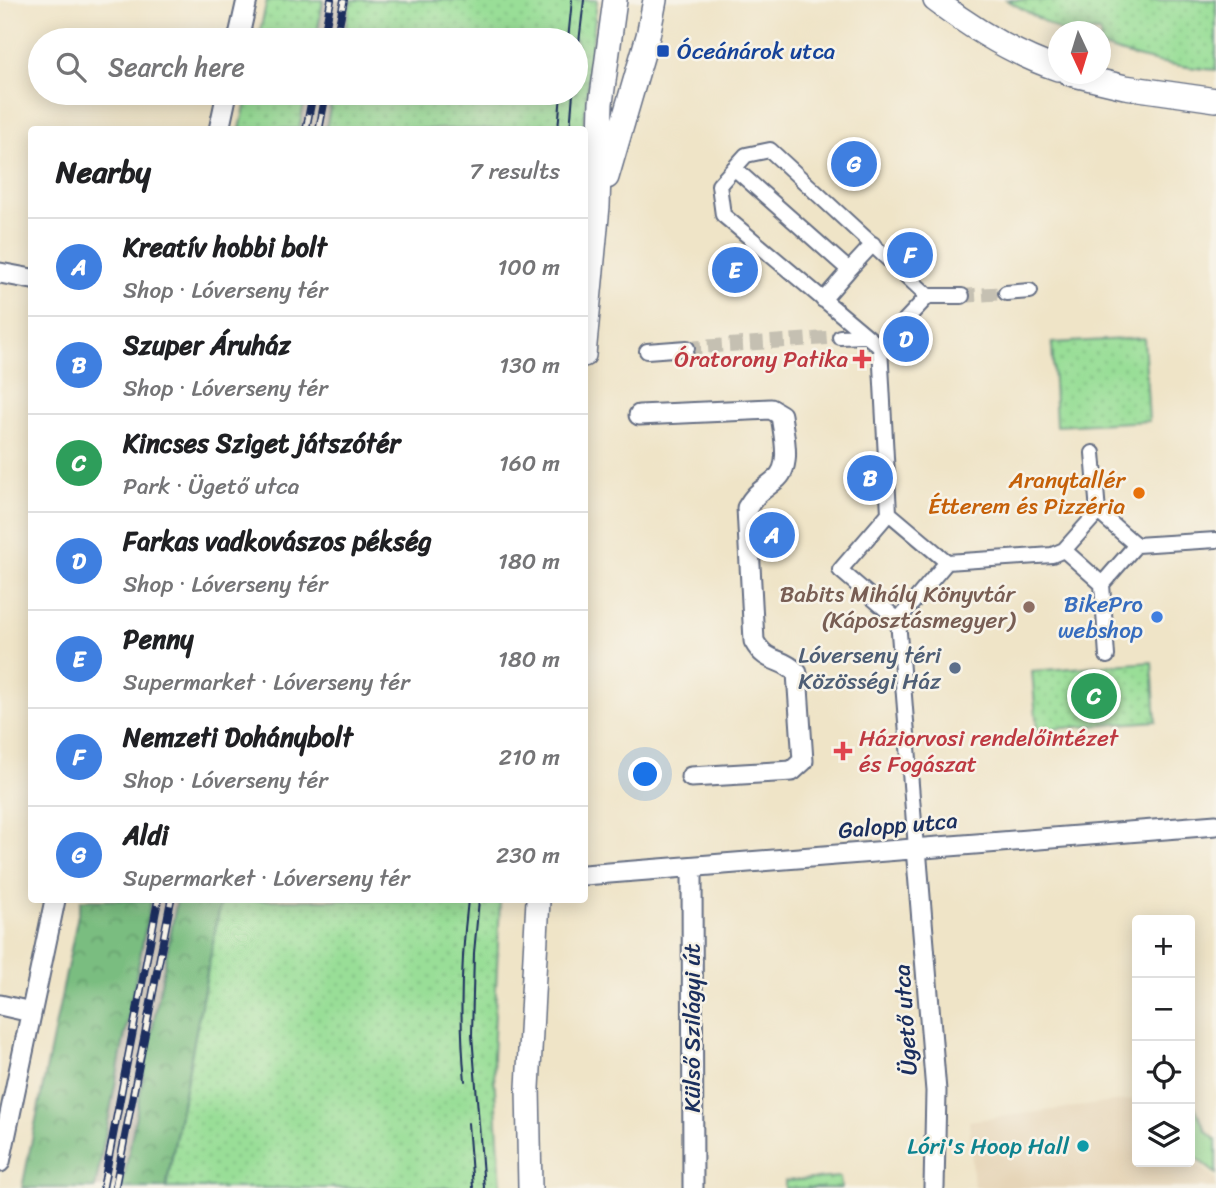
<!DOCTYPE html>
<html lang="en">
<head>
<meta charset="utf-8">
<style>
	body { margin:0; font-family:Sriracha,sans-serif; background:#f2f2f2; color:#202124 }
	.controls { position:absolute; right:21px; bottom:21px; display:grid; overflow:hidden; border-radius:7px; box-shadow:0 4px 18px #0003 }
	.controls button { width:63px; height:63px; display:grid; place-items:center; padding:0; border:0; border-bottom:2px solid #e0e0e0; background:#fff; color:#202124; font:35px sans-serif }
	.compass { position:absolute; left:1048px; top:21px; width:63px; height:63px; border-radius:50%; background:#fff; box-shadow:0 4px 18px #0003; rotate:176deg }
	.you { position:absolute; left:646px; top:775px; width:24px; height:24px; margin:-18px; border:5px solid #fff; border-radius:50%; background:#1a73e8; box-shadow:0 0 0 10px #1a73e833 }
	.badge { display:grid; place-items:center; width:46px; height:46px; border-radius:50%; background:#1a73e8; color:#fff; font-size:23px; font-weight:700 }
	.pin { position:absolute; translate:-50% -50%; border:4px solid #fff; box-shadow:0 2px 7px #0006 }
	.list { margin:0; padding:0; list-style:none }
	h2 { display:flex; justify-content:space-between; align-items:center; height:91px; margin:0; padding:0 28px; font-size:30px }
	h2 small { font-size:23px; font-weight:400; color:#757577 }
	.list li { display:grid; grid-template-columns:46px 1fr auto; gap:21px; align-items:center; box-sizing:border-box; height:98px; padding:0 28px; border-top:2px solid #e0e0e0 }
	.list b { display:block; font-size:26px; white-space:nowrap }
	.list p { margin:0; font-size:23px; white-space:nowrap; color:#757577 }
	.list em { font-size:23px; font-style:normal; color:#757577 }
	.icon { flex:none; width:38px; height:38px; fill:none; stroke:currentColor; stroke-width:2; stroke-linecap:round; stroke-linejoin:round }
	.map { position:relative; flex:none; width:1216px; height:1188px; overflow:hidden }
	.search { position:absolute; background:#fff; box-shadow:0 4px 18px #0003; left:28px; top:28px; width:560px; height:77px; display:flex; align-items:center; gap:18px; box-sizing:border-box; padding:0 24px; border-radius:38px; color:#757577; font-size:26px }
	.panel { position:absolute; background:#fff; box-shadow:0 4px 18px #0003; left:28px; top:126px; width:560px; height:777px; border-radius:7px }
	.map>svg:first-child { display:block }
	.built { fill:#e6d5b8 }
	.railway { fill:#cac3b8 }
	.grass { fill:url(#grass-dots); stroke:#5a867a; stroke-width:2 }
	.forest { fill:url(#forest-crowns); stroke:#4a766f; stroke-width:2 }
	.garden { fill:#99de97; stroke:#5a867a; stroke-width:2 }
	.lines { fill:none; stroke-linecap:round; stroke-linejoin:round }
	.pedestrian-tunnel { stroke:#c5c0b2; stroke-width:14; stroke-dasharray:14 7; stroke-linecap:butt }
	.pedestrian-casing { stroke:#656e83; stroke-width:18 }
	.minor-casing { stroke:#656e83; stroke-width:23 }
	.tertiary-casing { stroke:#656e83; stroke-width:26 }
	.pedestrian { stroke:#fff; stroke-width:14 }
	.minor { stroke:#fff; stroke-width:19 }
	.tertiary { stroke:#fff; stroke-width:23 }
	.tram { stroke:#1b2f5e; stroke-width:2 }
	.rail-casing { stroke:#1b2f5e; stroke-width:8 }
	.rail { stroke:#f7f3e8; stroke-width:5; stroke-dasharray:16; stroke-linecap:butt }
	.transit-dot { fill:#1a4fb4; stroke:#f7f3e8; stroke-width:2.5 }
	.health-dot { fill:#e0444e; stroke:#f7f3e8; stroke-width:2.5 }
	.food-dot { fill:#e8710a; stroke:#f7f3e8; stroke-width:2.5 }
	.education-dot { fill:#8d6e63; stroke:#f7f3e8; stroke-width:2.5 }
	.shop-dot { fill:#3f7fe0; stroke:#f7f3e8; stroke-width:2.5 }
	.service-dot { fill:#5c6f8a; stroke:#f7f3e8; stroke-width:2.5 }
	.culture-dot { fill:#0f9aa8; stroke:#f7f3e8; stroke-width:2.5 }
	.labels { text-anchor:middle; stroke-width:5; stroke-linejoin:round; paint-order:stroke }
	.transit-label { font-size:23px; fill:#164399; stroke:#f7f3e8; text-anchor:start }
	.health-label { font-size:23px; fill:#be3a42; stroke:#f7f3e8; text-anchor:end }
	.food-label { font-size:23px; fill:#c56008; stroke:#f7f3e8; text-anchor:end }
	.education-label { font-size:23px; fill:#785e54; stroke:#f7f3e8; text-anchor:end }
	.shop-label { font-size:23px; fill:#366cbe; stroke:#f7f3e8; text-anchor:end }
	.service-label { font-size:23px; fill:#4e5e75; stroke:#f7f3e8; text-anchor:end }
	.street-label { font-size:23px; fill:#1b2f5e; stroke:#f7f3e8 }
	.culture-label { font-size:23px; fill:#0d838f; stroke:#f7f3e8; text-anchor:end }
</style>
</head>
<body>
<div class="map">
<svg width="1216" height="1188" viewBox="0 0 1216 1188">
	<defs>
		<pattern id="grass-dots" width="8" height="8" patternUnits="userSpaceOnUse" patternTransform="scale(1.75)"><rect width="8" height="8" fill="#99de97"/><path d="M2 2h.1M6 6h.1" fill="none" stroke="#83bf85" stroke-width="1.8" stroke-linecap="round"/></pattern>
		<pattern id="forest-crowns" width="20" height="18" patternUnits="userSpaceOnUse" patternTransform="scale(1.75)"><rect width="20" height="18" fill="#7abd80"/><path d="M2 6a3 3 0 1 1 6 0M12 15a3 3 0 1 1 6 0" fill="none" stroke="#639a6c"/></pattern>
	</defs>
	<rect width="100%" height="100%" fill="#f7f3e8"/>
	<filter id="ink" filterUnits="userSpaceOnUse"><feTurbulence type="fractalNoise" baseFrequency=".0143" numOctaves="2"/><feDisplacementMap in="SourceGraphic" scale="14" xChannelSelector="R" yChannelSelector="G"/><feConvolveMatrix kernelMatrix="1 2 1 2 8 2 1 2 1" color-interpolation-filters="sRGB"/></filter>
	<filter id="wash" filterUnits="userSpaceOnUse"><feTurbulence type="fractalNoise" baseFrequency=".00686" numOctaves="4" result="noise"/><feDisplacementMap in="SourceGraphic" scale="28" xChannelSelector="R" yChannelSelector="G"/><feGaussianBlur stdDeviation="1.57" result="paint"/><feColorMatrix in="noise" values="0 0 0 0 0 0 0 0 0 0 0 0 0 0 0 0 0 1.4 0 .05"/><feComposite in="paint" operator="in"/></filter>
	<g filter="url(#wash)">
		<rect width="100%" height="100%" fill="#efe4c7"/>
		<path class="built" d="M1137,1099V1162H1190V1159L1216,1179V1188H974L969,1121Z"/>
		<path class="railway" d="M323,0H351L343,40H316Z
			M306,93H333L326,129H299Z
			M151,900H177L122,1188H95Z"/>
		<path class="grass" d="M267,0H323L316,40H258Z
			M351,0H597L583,129H326L333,93H576V40H343Z
			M1007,0H1216V70C1177,67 1137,59 1101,46L1100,32L1060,31Z
			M248,93H306L299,129H240Z
			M1144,338L1149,421L1056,426L1052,343Z
			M1152,662L1156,721L1037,730L1032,671Z
			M221,900H500L493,1057L501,1188H166Z
			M840,1177L841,1188H785V1181Z"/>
		<path class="forest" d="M81,900H151L95,1188H22Z
			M177,900H221L166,1188H122Z"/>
		<path class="garden" d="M1190,1096L1206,1131L1216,1140V1174L1190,1153Z"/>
	</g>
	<g filter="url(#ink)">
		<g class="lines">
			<path class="pedestrian-tunnel" d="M962,296L1006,293
				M687,348L840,337"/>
			<g class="pedestrian-casing">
				<path id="pedestrian" d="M770,150L928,296L880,347L723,215L719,185L746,155Z
					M734,168L849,270L873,244
					M1006,293L1030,291
					M928,296H962
					M823,300L849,270
					M840,337L866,336
					M880,347L889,513
					M647,351L687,348
					M1093,453L1098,512
					M1098,512L1136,545L1102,584L1064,550Z
					M1136,545L1216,540
					M947,562L898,620L840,570L889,513L947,562L1052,555L1064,550
					M1102,584L1107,656
					M898,620L916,848"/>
			</g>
			<g class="minor-casing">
				<path id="minor" d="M238,40L247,0
					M219,130L227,93
					M0,273L32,279
					M639,415L771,409L781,415C783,433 793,467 775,480C762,491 756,492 747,508L754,641C767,665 781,656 797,673L803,761L792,771L691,777
					M916,848L936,1091L934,1188
					M692,867L693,1188
					M584,875L1216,825
					M0,1005L31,1012
					M0,1162L55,900"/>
			</g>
			<g class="tertiary-casing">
				<path id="tertiary" d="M935,0C973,29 1013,54 1058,69
					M1070,74L1125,87L1216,100
					M607,177L648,36L655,0
					M584,355L598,206L601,103L615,0
					M530,1188L528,1088L538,900"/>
			</g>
			<use href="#pedestrian" class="pedestrian"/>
			<use href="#minor" class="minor"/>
			<use href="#tertiary" class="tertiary"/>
			<path class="tram" d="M568,40L572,0
				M576,68L584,0
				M558,130L561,93
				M570,130L573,93
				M479,900L474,953L472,1035L484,1188
				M465,1081C459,1020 461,960 468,900
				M468,1123L473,1188"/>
			<g class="rail-casing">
				<path id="rail" d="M323,40L331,0
					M336,40L344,0
					M306,130L313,93
					M319,130L326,93
					M103,1188L158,900
					M115,1188L171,900"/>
			</g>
			<use href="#rail" class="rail"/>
		</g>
	</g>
	<rect class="transit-dot" x="656" y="44" width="14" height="14" rx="3.5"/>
	<g class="health-dot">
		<path d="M858.5 348.5h7v7h7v7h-7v7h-7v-7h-7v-7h7z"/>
		<path d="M839.5 740.5h7v7h7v7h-7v7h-7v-7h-7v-7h7z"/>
	</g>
	<circle class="food-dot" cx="1139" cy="493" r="7"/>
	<circle class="education-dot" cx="1029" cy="607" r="7"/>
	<circle class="shop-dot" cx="1157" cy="617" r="7"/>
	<circle class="service-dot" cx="955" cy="668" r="7"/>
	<circle class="culture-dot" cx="1083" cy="1146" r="7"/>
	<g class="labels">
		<g class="transit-label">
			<text x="677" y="59">Óceánárok utca</text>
		</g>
		<g class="health-label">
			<text x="848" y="367">Óratorony Patika</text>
			<text x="859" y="746" text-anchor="start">Háziorvosi rendelőintézet<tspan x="859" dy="26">és Fogászat</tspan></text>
		</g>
		<g class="food-label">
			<text x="1125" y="488">Aranytallér<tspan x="1125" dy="26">Étterem és Pizzéria</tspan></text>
		</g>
		<g class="education-label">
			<text x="1015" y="602">Babits Mihály Könyvtár<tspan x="1015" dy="26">(Káposztásmegyer)</tspan></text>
		</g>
		<g class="shop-label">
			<text x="1143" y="612">BikePro<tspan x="1143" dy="26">webshop</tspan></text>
		</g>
		<g class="service-label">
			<text x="941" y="663">Lóverseny téri<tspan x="941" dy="26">Közösségi Ház</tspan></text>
		</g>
		<g class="street-label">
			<text transform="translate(898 825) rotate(-5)" y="8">Galopp utca</text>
			<text transform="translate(905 1020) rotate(-94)" y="8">Ügető utca</text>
			<text transform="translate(692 1028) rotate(-90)" y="8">Külső Szilágyi út</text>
		</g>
		<g class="culture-label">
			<text x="1069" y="1154">Lóri's Hoop Hall</text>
		</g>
	</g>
</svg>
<div class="controls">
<button>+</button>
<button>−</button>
<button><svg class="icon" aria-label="locate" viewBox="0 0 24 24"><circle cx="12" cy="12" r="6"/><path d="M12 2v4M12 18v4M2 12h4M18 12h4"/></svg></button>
<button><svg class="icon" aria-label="layers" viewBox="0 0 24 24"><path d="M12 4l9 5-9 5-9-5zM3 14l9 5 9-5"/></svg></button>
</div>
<svg class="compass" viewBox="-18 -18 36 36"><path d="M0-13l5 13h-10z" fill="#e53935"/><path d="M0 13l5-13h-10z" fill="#757577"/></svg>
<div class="you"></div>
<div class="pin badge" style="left:772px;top:535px;background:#3f7fe0">A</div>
<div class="pin badge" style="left:870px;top:478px;background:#3f7fe0">B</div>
<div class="pin badge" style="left:1094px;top:696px;background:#2e9e5b">C</div>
<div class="pin badge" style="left:906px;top:339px;background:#3f7fe0">D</div>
<div class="pin badge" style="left:735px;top:270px;background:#3f7fe0">E</div>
<div class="pin badge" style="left:910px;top:255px;background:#3f7fe0">F</div>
<div class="pin badge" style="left:854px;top:164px;background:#3f7fe0">G</div>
<div class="search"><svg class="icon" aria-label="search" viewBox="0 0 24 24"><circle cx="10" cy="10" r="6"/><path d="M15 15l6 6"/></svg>Search here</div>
<section class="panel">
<h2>Nearby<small>7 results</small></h2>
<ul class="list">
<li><span class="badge" style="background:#3f7fe0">A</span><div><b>Kreatív hobbi bolt</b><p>Shop · Lóverseny tér</p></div><em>100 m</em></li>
<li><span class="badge" style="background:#3f7fe0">B</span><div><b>Szuper Áruház</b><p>Shop · Lóverseny tér</p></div><em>130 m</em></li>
<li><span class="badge" style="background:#2e9e5b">C</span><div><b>Kincses Sziget játszótér</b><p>Park · Ügető utca</p></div><em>160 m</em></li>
<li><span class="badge" style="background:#3f7fe0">D</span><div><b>Farkas vadkovászos pékség</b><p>Shop · Lóverseny tér</p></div><em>180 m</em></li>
<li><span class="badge" style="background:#3f7fe0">E</span><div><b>Penny</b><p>Supermarket · Lóverseny tér</p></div><em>180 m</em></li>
<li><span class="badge" style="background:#3f7fe0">F</span><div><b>Nemzeti Dohánybolt</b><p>Shop · Lóverseny tér</p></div><em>210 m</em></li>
<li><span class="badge" style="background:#3f7fe0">G</span><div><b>Aldi</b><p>Supermarket · Lóverseny tér</p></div><em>230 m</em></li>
</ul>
</section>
</div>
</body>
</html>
